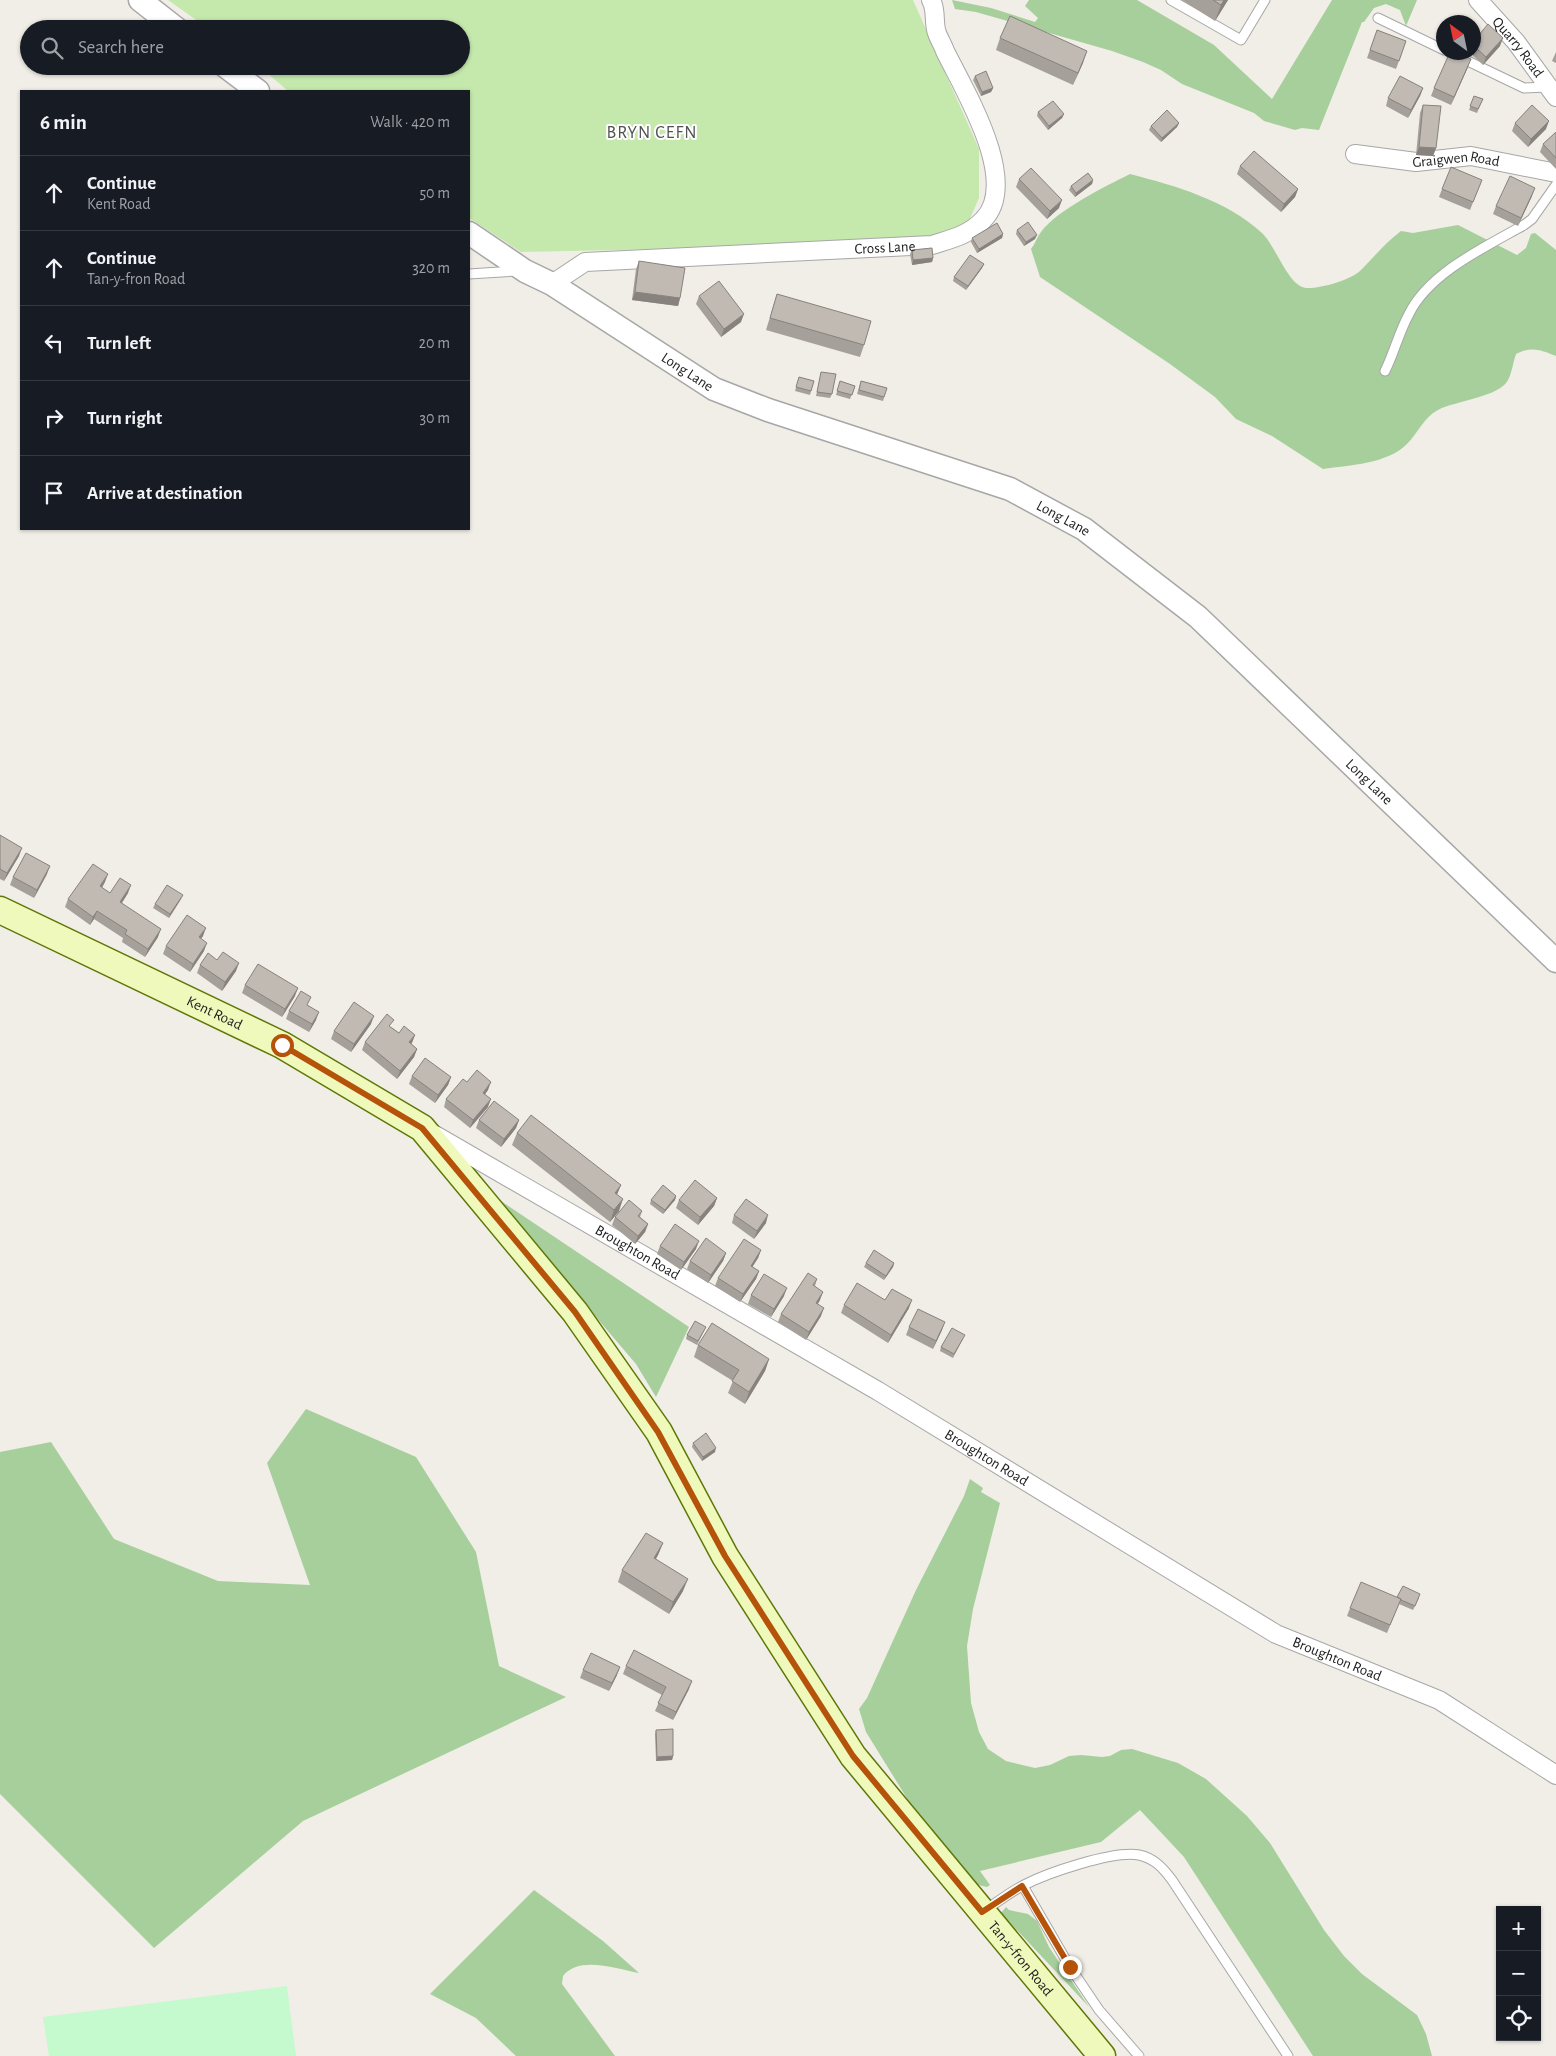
<!DOCTYPE html>
<html lang="en">
<head>
<meta charset="utf-8">
<style>
	body { margin:0; font-family:"Alegreya Sans",sans-serif; background:#242831; color:#f1f3f6 }
	.controls { position:absolute; right:15px; bottom:15px; display:grid; overflow:hidden; border-radius:0px; box-shadow:0 1px 4px #0004 }
	.controls button { width:45px; height:45px; display:grid; place-items:center; padding:0; border:0; border-bottom:1px solid #363941; background:#171b24; color:#f1f3f6; font:25px sans-serif }
	.compass { position:absolute; left:1436px; top:15px; width:45px; height:45px; border-radius:50%; background:#171b24; box-shadow:0 1px 4px #0004; rotate:327deg }
	.stop { position:absolute; width:15px; height:15px; margin:-11px; border:4px solid #b45309; border-radius:50%; background:#fff }
	.stop.end { background:#b45309; border-color:#fff; box-shadow:0 1px 5px #0008 }
	.list { margin:0; padding:0; list-style:none }
	h2 { display:flex; justify-content:space-between; align-items:center; height:65px; margin:0; padding:0 20px; font-size:21px }
	h2 small { font-size:16px; font-weight:400; color:#9ea1a6 }
	.list li { display:grid; grid-template-columns:32px 1fr auto; gap:15px; align-items:center; box-sizing:border-box; height:75px; padding:0 20px; border-top:1px solid #363941 }
	.list b { display:block; font-size:19px; white-space:nowrap }
	.list p { margin:0; font-size:16px; white-space:nowrap; color:#9ea1a6 }
	.list em { font-size:16px; font-style:normal; color:#9ea1a6 }
	.icon { flex:none; width:28px; height:28px; fill:none; stroke:currentColor; stroke-width:2; stroke-linecap:round; stroke-linejoin:round }
	.map { position:relative; flex:none; width:1556px; height:2056px; overflow:hidden }
	.search { position:absolute; background:#171b24; box-shadow:0 1px 4px #0004; left:20px; top:20px; width:450px; height:55px; display:flex; align-items:center; gap:12px; box-sizing:border-box; padding:0 18px; border-radius:28px; color:#9ea1a6; font-size:19px }
	.panel { position:absolute; background:#171b24; box-shadow:0 1px 4px #0004; left:20px; top:90px; width:450px; height:440px; border-radius:0px }
	.map>svg:first-child { display:block }
	.grass { fill:#c5e9ad }
	.forest { fill:#a6cf9c }
	.park { fill:#c5f9ce }
	.lines { fill:none; stroke-linecap:round; stroke-linejoin:round }
	.service-casing { stroke:#a7a7a7; stroke-width:11 }
	.minor-casing { stroke:#a7a7a7; stroke-width:20 }
	.tertiary-casing { stroke:#a7a7a7; stroke-width:25 }
	.secondary-casing { stroke:#5f7706; stroke-width:29 }
	.service { stroke:#fff; stroke-width:9 }
	.minor { stroke:#fff; stroke-width:18 }
	.tertiary { stroke:#fff; stroke-width:22 }
	.secondary { stroke:#f0f9bc; stroke-width:26 }
	.wall { fill:#a6a09a }
	.shaded-wall { fill:#87827d }
	.building { fill:#c1bab3; stroke:#87827d }
	.route { stroke:#b45309; stroke-width:6 }
	.labels { text-anchor:middle; stroke-width:4; stroke-linejoin:round; paint-order:stroke }
	.street-label { font-size:15px; fill:#202020; stroke:#fff }
	.quarter-label { font-size:18px; letter-spacing:1px; fill:#535353; stroke:#fff }
</style>
</head>
<body>
<div class="map">
<svg width="1556" height="2056" viewBox="0 0 1556 2056">
	<rect width="100%" height="100%" fill="#f0eee6"/>
	<path class="grass" d="M168,0H913L979,149V198L969,221L938,235L815,246L521,252L469,218V91H288L259,66H461V29H209Z"/>
	<path class="forest" d="M952,0L991,8L1035,22L1038,18L1025,6L1029,0H1137L1214,45L1272,99L1332,0H1417L1406,26L1400,10L1386,4L1374,8L1364,22H1362L1319,130L1302,128L1295,130L1264,121L1254,113L1182,84L1161,70L1143,62L1112,51L976,12L955,9Z
		M1130,174C1176,186 1226,200 1262,233C1276,246 1288,286 1306,288C1320,289 1350,280 1360,271C1374,257 1385,243 1401,231L1413,233L1458,225L1517,255L1526,248L1531,234L1535,233L1556,250V356C1541,350 1531,346 1516,354C1513,362 1512,373 1508,380C1500,397 1454,401 1438,410C1424,417 1418,433 1407,444C1387,464 1350,465 1323,469L1272,436L1236,419L1215,397L1170,364L1040,277L1031,249C1035,244 1037,237 1041,232C1057,210 1106,186 1130,174Z
		M492,1195L689,1327L656,1397L636,1364Z
		M306,1409L416,1457L476,1552L499,1666L566,1697L303,1821L154,1948L0,1794V1452L51,1442L114,1539L218,1581L310,1585L267,1463Z
		M970,1479L983,1488L981,1492L1000,1503L973,1609L967,1646L971,1703L979,1732L988,1749L1006,1761L1035,1768L1050,1765L1069,1756L1081,1755L1102,1757L1110,1756L1121,1750L1132,1749L1178,1763L1206,1779L1247,1816L1270,1843L1324,1930L1344,1956L1362,1974L1417,2015L1426,2034L1432,2056H1313L1184,1857L1140,1810L1101,1842L980,1871L990,1885L987,1887L974,1884L934,1842L866,1732L859,1709L867,1698L916,1590L964,1496Z
		M534,1890L603,1941L639,1973C617,1969 579,1955 563,1976L562,1984L615,2056H516L476,2018L430,1994Z
		M1006,1907L1009,1910L1028,1914L1037,1921L1049,1947L1089,2007L1001,1913Z"/>
	<path class="park" d="M287,1986L296,2056H49L43,2017Z"/>
	<g class="lines">
		<g class="service-casing">
			<path id="service" d="M1171,0L1241,40L1265,0
				M1378,18L1444,50
				M1449,52L1524,88L1547,87
				M469,274L516,271
				M1385,371C1394,353 1399,332 1409,314C1429,273 1485,247 1524,225L1532,219L1556,185
				M1023,1886L1070,1967L1099,2010L1139,2056
				M985,1910C998,1902 1010,1892 1024,1885C1047,1873 1114,1850 1139,1855C1154,1858 1163,1868 1172,1880L1288,2056"/>
		</g>
		<g class="minor-casing">
			<g id="minor">
				<path id="s1" d="M1478,0L1516,42L1556,97"/>
				<path id="s2" d="M1355,154L1416,162L1471,156L1556,173"/>
				<path id="s3" d="M552,284L585,262L932,245C951,239 969,235 983,220C1021,182 964,90 945,51C943,45 939,39 937,33C933,23 937,10 931,0"/>
				<path id="s4" d="M435,1135L878,1391L1276,1634L1439,1700L1556,1775"/>
			</g>
		</g>
		<g class="tertiary-casing">
			<g id="tertiary">
				<path d="M140,0L177,29"/>
				<path d="M225,66L258,91"/>
				<path id="s5" d="M469,233L525,271L552,284L714,389L768,410L1010,489L1084,529L1198,617L1556,961"/>
			</g>
		</g>
		<g class="secondary-casing">
			<g id="secondary">
				<path id="s6" d="M0,910L282,1045L422,1128L575,1312L659,1432L725,1556L853,1756L1102,2056"/>
			</g>
		</g>
		<use href="#service" class="service"/>
		<use href="#minor" class="minor"/>
		<use href="#tertiary" class="tertiary"/>
		<use href="#secondary" class="secondary"/>
	</g>
	<path class="wall" d="M1182,0H1228L1215,21Z
		M1377,30L1406,41L1396,69L1367,58Z
		M1000,38L1083,63L1073,85L996,50Z
		M1474,41L1500,46L1483,65L1469,52H1474Z
		M1556,52V63L1552,61Z
		M1468,67L1451,105L1431,96L1434,88Z
		M975,76L993,88L991,92L981,96L973,80Z
		M1423,88L1420,96L1408,118L1386,106L1388,98Z
		M1474,96L1483,99L1477,113L1469,110Z
		M1423,105L1436,148L1433,156L1416,155L1420,113Z
		M1038,112L1064,114L1062,118L1048,130L1037,116Z
		M1179,123L1177,127L1161,142L1149,130L1151,126Z
		M1515,123L1546,129L1528,147L1512,131Z
		M1556,132V169L1540,152L1543,144Z
		M1240,166L1298,189L1295,197L1281,212L1237,174Z
		M1019,179L1059,208L1047,219L1016,187Z
		M1093,180L1092,184L1075,197L1069,190L1071,186Z
		M1482,180L1470,210L1439,197L1442,189Z
		M1532,196L1518,226L1493,214L1496,206Z
		M1017,230L1035,239L1024,246L1016,234Z
		M1003,234L1002,238L977,253L971,242L972,238Z
		M912,250L933,258L932,262L912,265L910,254Z
		M639,261L680,298L678,306L632,300L636,269Z
		M984,264L982,268L966,290L953,281L954,277Z
		M777,294L864,345L860,357L766,330Z
		M699,296L741,322L721,337L696,304Z
		M821,372L832,394L830,398L816,396Z
		M799,377L814,381L810,395L795,391Z
		M840,381L855,386L850,399L836,395Z
		M861,381L887,388L883,401L857,394Z
		M0,835L19,856L4,881L0,879Z
		M47,874L34,898L10,885L13,877Z
		M105,882L102,888L110,893H128L122,903L158,937L145,957L122,942L123,938L94,919L90,925L65,907L68,899Z
		M181,899L169,918L153,908L155,904Z
		M203,936L201,939L204,951L190,972L163,954L166,946Z
		M217,960L236,971L222,991L197,973L200,965Z
		M245,985L295,996L282,1017L242,993Z
		M308,1005L316,1020L309,1032L286,1019L289,1011Z
		M371,1024L351,1052L331,1039L334,1031Z
		M391,1027L399,1033L415,1035L411,1044L417,1049L414,1057L397,1079L362,1050L365,1042Z
		M412,1076L451,1077L448,1085L435,1103L409,1084Z
		M467,1082L488,1090L485,1094L488,1107L470,1128L444,1107L446,1099Z
		M479,1120H519L516,1128L501,1147L476,1128Z
		M517,1133L621,1185L617,1194L619,1211L610,1222L512,1145Z
		M676,1196L675,1200L663,1214L650,1204L651,1200Z
		M717,1198L714,1206L698,1225L676,1208L679,1200Z
		M642,1211L640,1217L648,1224L645,1232L635,1244L612,1225L615,1217Z
		M734,1215L766,1223L754,1239L732,1223Z
		M660,1246L696,1249L681,1270L657,1254Z
		M761,1250L758,1258L752,1267L759,1271L756,1279L740,1302L715,1286L718,1278Z
		M726,1253L723,1261L708,1283L687,1269L690,1261Z
		M866,1263H894L893,1267L884,1280L864,1267Z
		M817,1279L815,1286L820,1300L818,1304L821,1316L806,1340L778,1322L781,1314Z
		M751,1295L784,1296L771,1317L748,1304Z
		M885,1300L909,1308L888,1343L841,1313L844,1305Z
		M706,1327L697,1345L686,1339L687,1335Z
		M909,1327L942,1330L933,1349L906,1335Z
		M963,1339L953,1358L940,1351L941,1347Z
		M698,1345L769,1359L765,1371L745,1404L728,1393L733,1381L694,1357Z
		M693,1443L715,1452L702,1461L692,1447Z
		M663,1543L658,1555L656,1559L683,1591L669,1614L618,1582L622,1570Z
		M1397,1597L1419,1598L1413,1610L1399,1604L1387,1633L1347,1616L1350,1608Z
		M626,1666L689,1689L673,1720L655,1711L662,1695L623,1674Z
		M583,1670L617,1675L609,1691L580,1678Z
		M656,1730L673,1756L672,1760L656,1761L655,1734Z"/>
	<path class="shaded-wall" d="M1224,0H1228L1215,21L1221,5Z
		M1503,38L1500,46L1483,65L1486,57Z
		M1087,51L1083,63L1073,85L1078,73Z
		M1471,59L1468,67L1451,105L1454,97Z
		M993,88L991,92L981,96L982,92Z
		M1423,88L1420,96L1408,118L1411,110Z
		M1064,114L1062,118L1048,130L1049,126Z
		M1549,121L1546,129L1528,147L1531,139Z
		M1179,123L1177,127L1161,142L1162,138Z
		M1419,147L1436,148L1433,156L1416,155Z
		M1093,180L1092,184L1075,197L1076,193Z
		M1535,188L1532,196L1518,226L1521,218Z
		M1298,189L1295,197L1281,212L1284,204Z
		M1062,200L1059,208L1047,219L1050,211Z
		M1003,234L1002,238L977,253L979,249Z
		M1037,235L1035,239L1024,246L1026,242Z
		M933,258L932,262L912,265L913,260Z
		M984,264L982,268L966,290L968,286Z
		M635,292L680,298L678,306L632,300Z
		M744,314L741,322L721,337L724,329Z
		M22,848L19,856L4,881L7,873Z
		M50,866L47,874L34,898L37,890Z
		M108,874L105,882L97,894L100,886Z
		M131,885L128,893L117,910L120,902Z
		M183,895L181,899L169,918L170,914Z
		M97,911L94,919L90,925L93,917Z
		M206,928L203,936L196,945L199,937Z
		M161,929L158,937L145,957L148,949Z
		M207,943L204,951L190,972L193,964Z
		M239,963L236,971L222,991L225,982Z
		M298,988L295,996L282,1017L285,1009Z
		M319,1012L316,1020L309,1032L312,1024Z
		M374,1016L371,1024L351,1052L354,1044Z
		M415,1035L412,1043L406,1050L409,1042Z
		M417,1049L414,1057L397,1079L400,1071Z
		M451,1077L448,1085L435,1103L438,1095Z
		M491,1082L488,1090L480,1101L483,1093Z
		M491,1099L488,1107L470,1128L473,1120Z
		M519,1120L516,1128L501,1147L504,1139Z
		M621,1185L616,1197L615,1193Z
		M676,1196L675,1200L663,1214L665,1210Z
		M717,1198L714,1206L698,1225L700,1217Z
		M623,1199L619,1211L610,1222L614,1210Z
		M768,1215L766,1223L754,1239L757,1231Z
		M648,1224L645,1232L635,1244L638,1236Z
		M699,1241L696,1249L681,1270L684,1262Z
		M761,1250L758,1258L748,1274L751,1266Z
		M726,1253L723,1261L708,1283L711,1275Z
		M894,1263L893,1267L884,1280L886,1276Z
		M759,1271L756,1279L740,1302L743,1294Z
		M787,1288L784,1296L771,1317L774,1309Z
		M823,1292L820,1300L813,1311L816,1303Z
		M912,1300L909,1308L888,1343L891,1335Z
		M824,1308L821,1316L806,1340L809,1332Z
		M945,1322L942,1330L933,1349L936,1341Z
		M769,1359L765,1371L745,1404L749,1392Z
		M716,1448L715,1452L702,1461L703,1457Z
		M663,1543L658,1555L649,1570L654,1558Z
		M688,1579L683,1591L669,1614L673,1602Z
		M620,1667L617,1675L609,1691L612,1683Z
		M692,1681L689,1689L673,1720L676,1712Z
		M673,1756L672,1760L656,1761L657,1757Z"/>
	<path class="building" d="M1213,0H1224L1221,5Z
		M1010,16L1087,51L1078,73L1000,38Z
		M1488,24L1503,38L1486,57L1474,46V41Z
		M1377,30L1406,41L1399,61L1370,50Z
		M1450,52H1457L1471,59L1454,97L1434,88Z
		M986,71L993,88L982,92L975,76Z
		M1400,76L1423,88L1411,110L1388,98Z
		M1474,96L1483,99L1478,109L1470,106Z
		M1053,101L1064,114L1049,126L1038,112Z
		M1423,105L1441,106L1436,148L1419,147Z
		M1532,105L1549,121L1531,139L1515,123Z
		M1167,110L1179,123L1162,138L1151,126Z
		M1556,132V158L1543,144Z
		M1254,151L1298,189L1284,204L1240,166Z
		M1451,167L1482,180L1473,202L1442,189Z
		M1031,168L1062,200L1050,211L1019,179Z
		M1088,173L1093,180L1076,193L1071,186Z
		M1510,176L1535,188L1521,218L1496,206Z
		M1028,222L1037,235L1026,242L1017,230Z
		M997,223L1003,234L979,249L972,238Z
		M932,248L933,258L913,260L912,250Z
		M970,255L984,264L968,286L954,277Z
		M639,261L685,268L680,298L635,292Z
		M719,281L744,314L724,329L699,296Z
		M777,294L871,321L864,345L770,318Z
		M821,372L836,374L832,394L817,392Z
		M799,377L814,381L811,391L796,387Z
		M840,381L855,386L852,395L837,391Z
		M861,381L887,388L884,397L859,390Z
		M0,835L22,848L7,873L0,869Z
		M26,853L50,866L37,890L13,877Z
		M93,864L108,874L100,886L110,893L120,878L131,885L120,902L161,929L148,949L125,934L127,930L97,911L93,917L68,899Z
		M167,885L183,895L170,914L155,904Z
		M187,915L206,928L199,937L207,943L193,964L166,946Z
		M223,952L239,963L225,982L200,965L208,953L217,960Z
		M258,964L298,988L285,1009L245,985Z
		M301,991L311,997L307,1005L319,1012L312,1024L289,1011Z
		M354,1002L374,1016L354,1044L334,1031Z
		M387,1014L394,1020L389,1026L399,1033L404,1026L415,1035L409,1042L417,1049L400,1071L365,1042Z
		M425,1058L451,1077L438,1095L412,1076Z
		M477,1070L491,1082L483,1093L491,1099L473,1120L446,1099L463,1079L467,1082Z
		M494,1101L519,1120L504,1139L479,1120Z
		M531,1115L621,1185L615,1193L623,1199L614,1210L517,1133Z
		M695,1180L717,1198L700,1217L679,1200Z
		M663,1185L676,1196L665,1210L651,1200Z
		M746,1199L768,1215L757,1231L734,1215Z
		M629,1200L642,1211L638,1216L648,1224L638,1236L615,1217Z
		M675,1224L699,1241L684,1262L660,1246Z
		M706,1238L726,1253L711,1275L690,1261Z
		M744,1239L761,1250L751,1266L759,1271L743,1294L718,1278Z
		M874,1250L894,1263L886,1276L866,1263Z
		M808,1273L817,1279L813,1285L823,1292L816,1303L824,1308L809,1332L781,1314Z
		M764,1274L787,1288L774,1309L751,1295Z
		M857,1283L885,1300L892,1289L912,1300L891,1335L844,1305Z
		M918,1309L945,1322L936,1341L909,1327Z
		M695,1321L706,1327L698,1341L687,1335Z
		M712,1323L769,1359L749,1392L732,1381L739,1370L698,1345Z
		M952,1328L965,1335L954,1354L941,1347Z
		M706,1433L716,1448L703,1457L693,1443Z
		M646,1533L663,1543L654,1558L688,1579L673,1602L622,1570Z
		M1361,1582L1401,1599L1390,1625L1350,1608Z
		M1403,1586L1420,1594L1415,1606L1401,1600V1599L1397,1597Z
		M634,1650L692,1681L676,1712L658,1703L666,1687L626,1666Z
		M591,1653L620,1667L612,1683L583,1670Z
		M673,1729V1756L657,1757L656,1730Z"/>
	<g class="lines">
		<path class="route" d="M282,1045L422,1128L575,1312L658,1432L725,1556L853,1756L982,1912L1022,1886L1070,1967"/>
	</g>
	<g class="labels">
		<g class="street-label">
			<text dy="5" stroke="none"><textPath href="#s1" startOffset="62">Quarry Road</textPath></text>
			<text dy="5" stroke="none"><textPath href="#s2" startOffset="102">Graigwen Road</textPath></text>
			<text dy="5" stroke="none"><textPath href="#s3" startOffset="340">Cross Lane</textPath></text>
			<text dy="5" stroke="none"><textPath href="#s5" startOffset="259">Long Lane</textPath></text>
			<text dy="5" stroke="none"><textPath href="#s5" startOffset="664">Long Lane</textPath></text>
			<text dy="5" stroke="none"><textPath href="#s5" startOffset="1069">Long Lane</textPath></text>
			<text dy="5" stroke="none"><textPath href="#s6" startOffset="238">Kent Road</textPath></text>
			<text dy="5" stroke="none"><textPath href="#s4" startOffset="234">Broughton Road</textPath></text>
			<text dy="5" stroke="none"><textPath href="#s4" startOffset="639">Broughton Road</textPath></text>
			<text dy="5" stroke="none"><textPath href="#s4" startOffset="1044">Broughton Road</textPath></text>
			<text dy="5" stroke="none"><textPath href="#s6" startOffset="1502">Tan-y-fron Road</textPath></text>
		</g>
		<g class="quarter-label">
			<text x="652" y="138">BRYN CEFN</text>
		</g>
	</g>
</svg>
<div class="controls">
<button>+</button>
<button>−</button>
<button><svg class="icon" aria-label="locate" viewBox="0 0 24 24"><circle cx="12" cy="12" r="6"/><path d="M12 2v4M12 18v4M2 12h4M18 12h4"/></svg></button>
</div>
<svg class="compass" viewBox="-18 -18 36 36"><path d="M0-13l5 13h-10z" fill="#e53935"/><path d="M0 13l5-13h-10z" fill="#9ea1a6"/></svg>
<div class="stop" style="left:282px;top:1045px"></div>
<div class="stop end" style="left:1070px;top:1967px"></div>
<div class="search"><svg class="icon" aria-label="search" viewBox="0 0 24 24"><circle cx="10" cy="10" r="6"/><path d="M15 15l6 6"/></svg>Search here</div>
<section class="panel">
<h2>6 min<small>Walk · 420 m</small></h2>
<ul class="list">
<li><svg class="icon" aria-label="ahead" viewBox="0 0 24 24"><path d="M12 20V5M6 11l6-6 6 6"/></svg><div><b>Continue</b><p>Kent Road</p></div><em>50 m</em></li>
<li><svg class="icon" aria-label="ahead" viewBox="0 0 24 24"><path d="M12 20V5M6 11l6-6 6 6"/></svg><div><b>Continue</b><p>Tan-y-fron Road</p></div><em>320 m</em></li>
<li><svg class="icon" aria-label="left" viewBox="0 0 24 24"><path d="M17 20v-9H6M10 6l-5 5 5 5"/></svg><div><b>Turn left</b></div><em>20 m</em></li>
<li><svg class="icon" aria-label="right" viewBox="0 0 24 24"><path d="M7 20v-9h11M14 6l5 5-5 5"/></svg><div><b>Turn right</b></div><em>30 m</em></li>
<li><svg class="icon" aria-label="arrive" viewBox="0 0 24 24"><path d="M6 21V4h12l-3 4 3 4H6"/></svg><div><b>Arrive at destination</b></div></li>
</ul>
</section>
</div>
</body>
</html>
